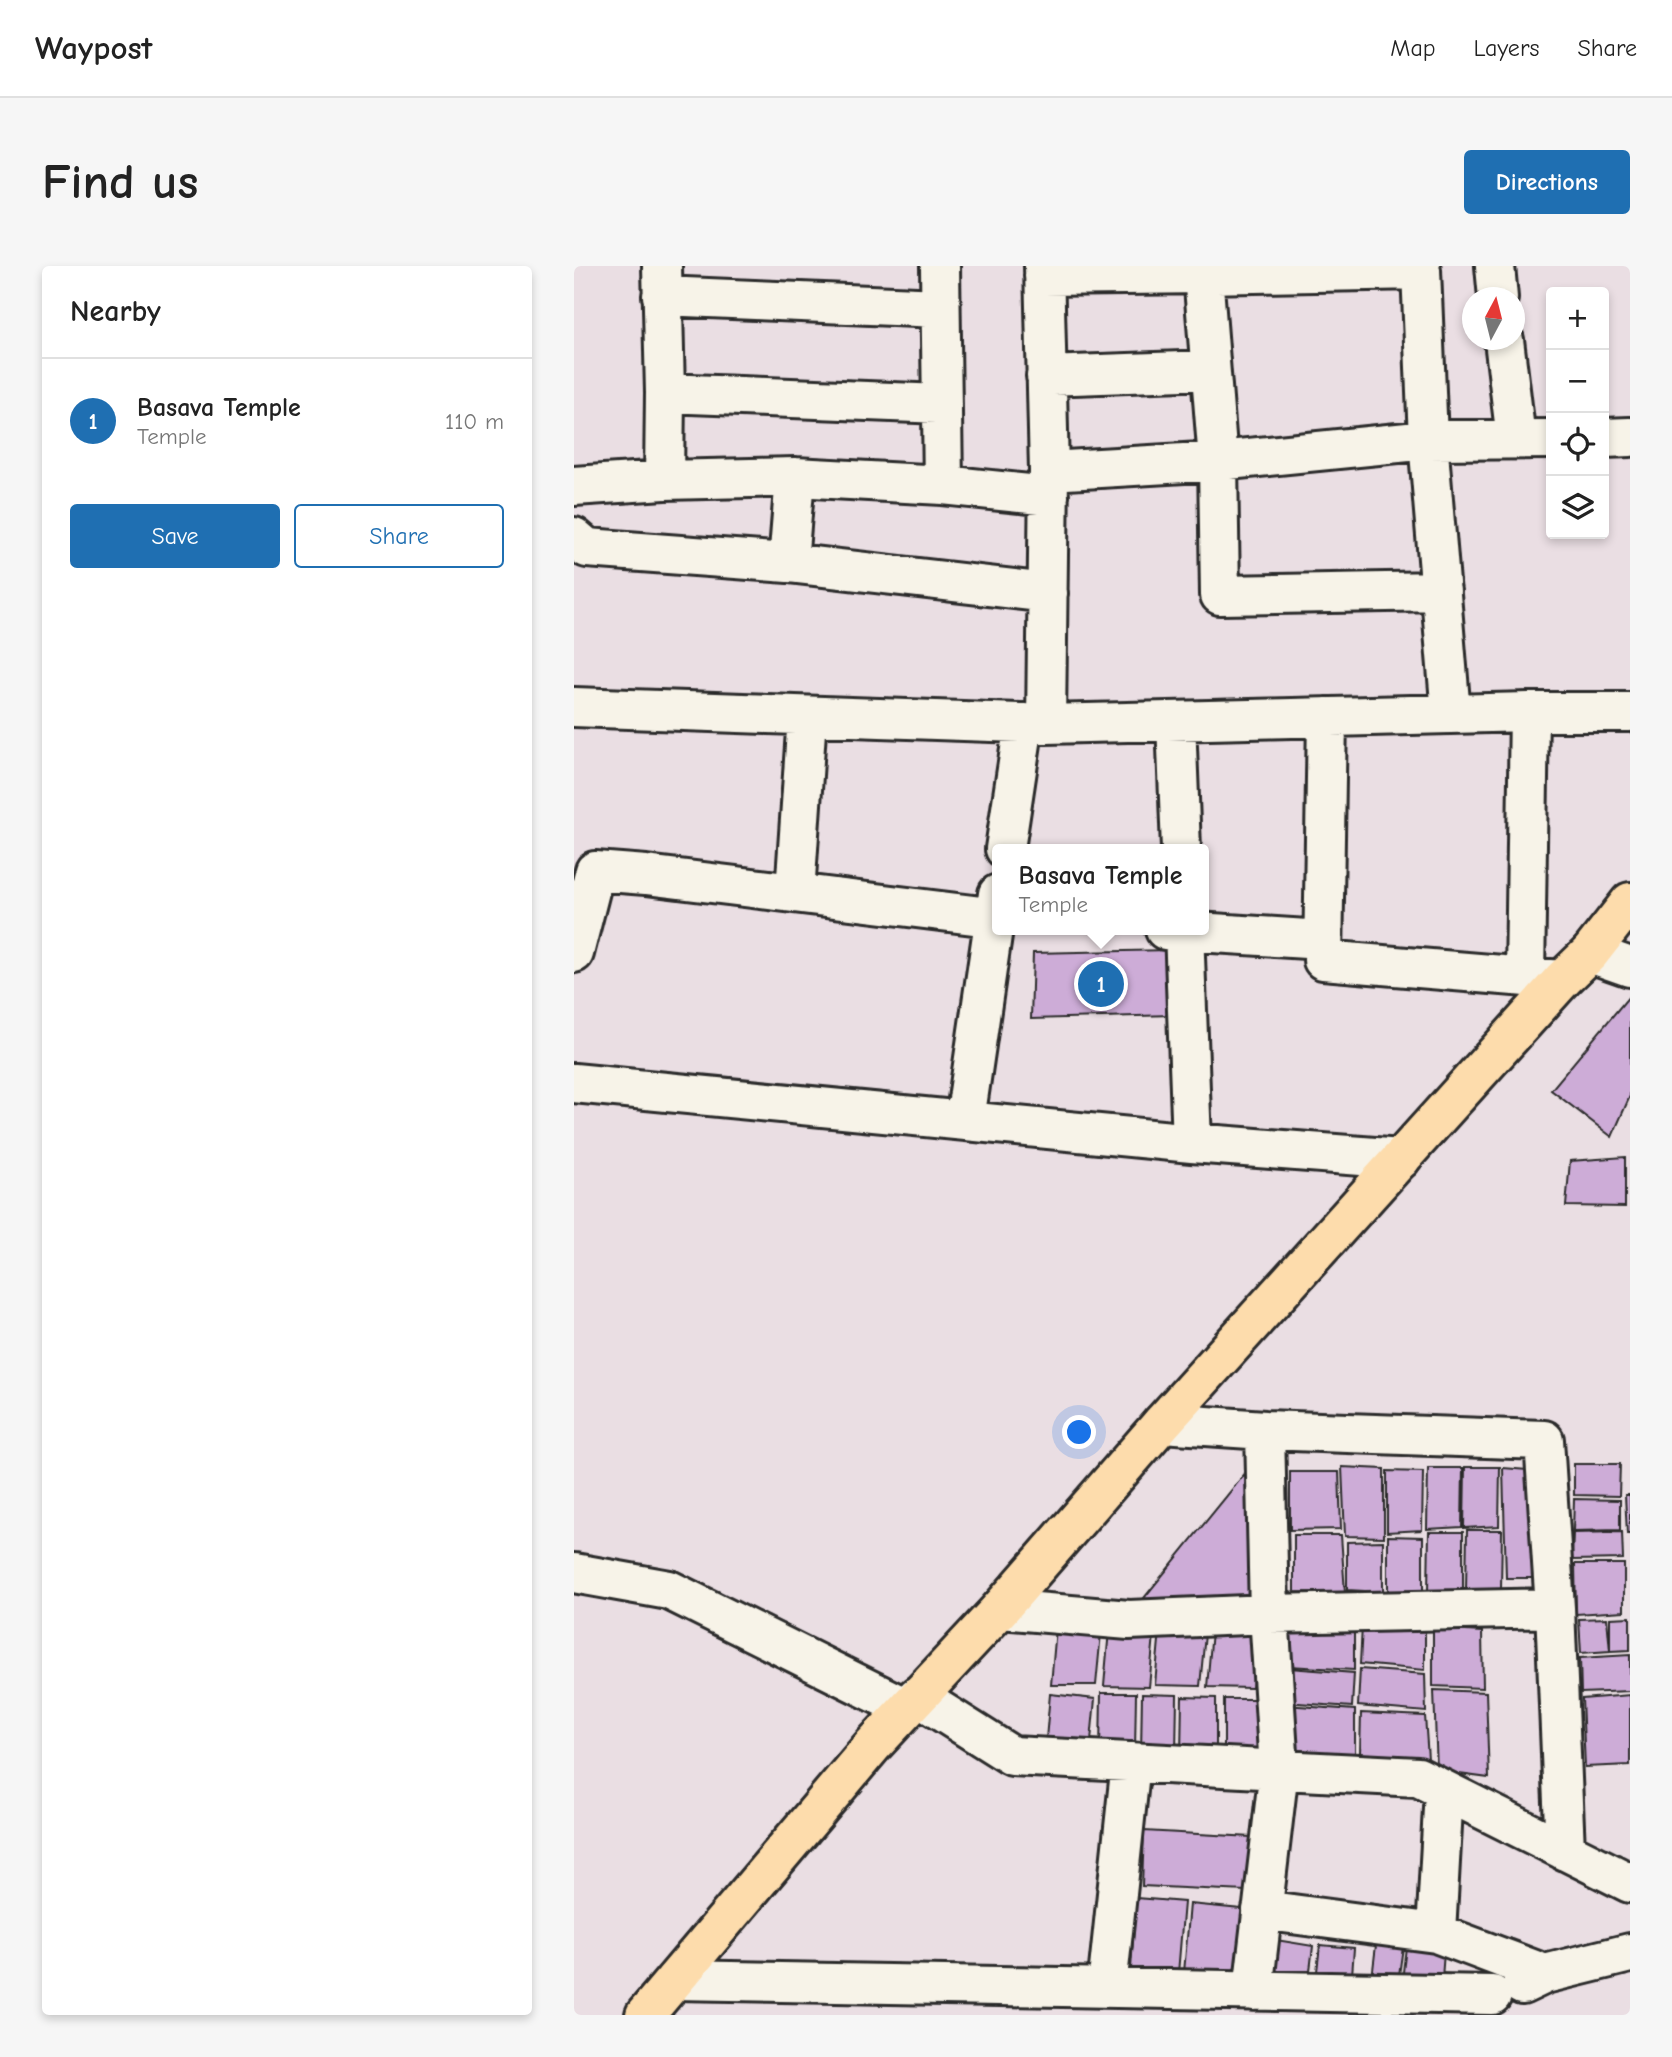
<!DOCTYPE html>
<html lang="en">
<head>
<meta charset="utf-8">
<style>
	body { margin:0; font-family:"Comic Neue",sans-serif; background:#f6f6f6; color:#222 }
	.controls { position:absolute; right:21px; top:21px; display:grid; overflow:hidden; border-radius:7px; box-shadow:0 4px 10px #0003 }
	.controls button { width:63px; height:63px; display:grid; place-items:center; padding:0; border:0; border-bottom:2px solid #e0e0e0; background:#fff; color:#222; font:35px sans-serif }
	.compass { position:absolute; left:888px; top:21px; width:63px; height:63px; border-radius:50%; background:#fff; box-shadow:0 4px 10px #0003; rotate:7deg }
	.you { position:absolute; left:506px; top:1167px; width:24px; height:24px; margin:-18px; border:5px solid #fff; border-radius:50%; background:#1a73e8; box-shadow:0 0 0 10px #1a73e833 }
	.badge { display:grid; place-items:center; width:46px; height:46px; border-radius:50%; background:#1f6fb2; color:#fff; font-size:23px; font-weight:700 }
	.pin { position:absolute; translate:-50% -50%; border:4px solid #fff; box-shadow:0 2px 7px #0006 }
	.popup { position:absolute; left:418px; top:578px; width:217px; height:91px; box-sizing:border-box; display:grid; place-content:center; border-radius:7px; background:#fff; filter:drop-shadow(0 2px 5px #0005); font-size:23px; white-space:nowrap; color:#767676 }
	.popup b { font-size:26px; color:#222 }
	.popup::after { content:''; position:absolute; left:50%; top:100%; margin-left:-14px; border:14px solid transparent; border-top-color:#fff }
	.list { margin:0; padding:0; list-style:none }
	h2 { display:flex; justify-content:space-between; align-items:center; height:91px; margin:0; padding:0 28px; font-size:30px }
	h2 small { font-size:23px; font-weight:400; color:#767676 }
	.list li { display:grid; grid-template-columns:46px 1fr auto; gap:21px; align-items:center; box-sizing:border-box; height:126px; padding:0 28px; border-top:2px solid #e0e0e0 }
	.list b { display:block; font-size:26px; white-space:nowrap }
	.list p { margin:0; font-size:23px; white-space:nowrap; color:#767676 }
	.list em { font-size:23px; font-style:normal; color:#767676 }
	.actions { display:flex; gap:14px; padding:21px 28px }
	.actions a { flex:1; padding:16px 0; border:2px solid #1f6fb2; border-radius:7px; text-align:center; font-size:24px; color:#1f6fb2 }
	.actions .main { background:#1f6fb2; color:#fff }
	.icon { flex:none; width:38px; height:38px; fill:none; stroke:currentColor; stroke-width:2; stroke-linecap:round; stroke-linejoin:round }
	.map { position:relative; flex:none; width:1056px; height:1749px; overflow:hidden; border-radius:7px }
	header { display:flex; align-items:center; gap:42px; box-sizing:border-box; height:98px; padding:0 35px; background:#fff; border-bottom:2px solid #e0e0e0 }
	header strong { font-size:33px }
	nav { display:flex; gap:38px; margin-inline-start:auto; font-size:24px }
	.intro { display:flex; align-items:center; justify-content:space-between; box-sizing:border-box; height:168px; padding:0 42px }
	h1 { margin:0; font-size:49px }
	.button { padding:18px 32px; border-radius:7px; background:#1f6fb2; color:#fff; font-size:24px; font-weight:700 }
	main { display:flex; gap:42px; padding:0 42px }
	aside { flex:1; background:#fff; border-radius:7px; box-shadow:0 4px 10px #0003 }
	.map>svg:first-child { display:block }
	.building { fill:#cdacd7; stroke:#2b2b2b; stroke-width:2 }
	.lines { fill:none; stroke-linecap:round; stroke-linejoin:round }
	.minor-casing { stroke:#2b2b2b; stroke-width:44 }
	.major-casing { stroke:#2b2b2b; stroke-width:44 }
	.minor { stroke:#f7f3e8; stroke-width:38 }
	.major { stroke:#fddcac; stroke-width:38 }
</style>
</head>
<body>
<header>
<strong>Waypost</strong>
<nav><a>Map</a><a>Layers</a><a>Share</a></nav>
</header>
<div class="intro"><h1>Find us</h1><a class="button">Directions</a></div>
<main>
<aside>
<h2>Nearby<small></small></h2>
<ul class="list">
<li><span class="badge">1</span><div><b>Basava Temple</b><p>Temple</p></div><em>110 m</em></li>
</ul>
<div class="actions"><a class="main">Save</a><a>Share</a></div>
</aside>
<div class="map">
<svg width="1056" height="1749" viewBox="0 0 1056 1749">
	<rect width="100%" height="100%" fill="#eadee3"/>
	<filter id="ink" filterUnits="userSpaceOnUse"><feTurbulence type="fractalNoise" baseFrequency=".0143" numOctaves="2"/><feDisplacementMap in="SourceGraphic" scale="14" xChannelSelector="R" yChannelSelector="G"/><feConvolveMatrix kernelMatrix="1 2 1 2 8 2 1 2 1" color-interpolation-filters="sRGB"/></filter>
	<g filter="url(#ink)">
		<path class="building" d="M596,684L598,749L457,753L459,687Z
			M1056,729V830L1038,871L977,824Z
			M1051,891V941L992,940L996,895Z
			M681,1195V1327L557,1348Z
			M1000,1198H1046L1045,1230L1000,1229Z
			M768,1201L810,1203V1271L771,1270Z
			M891,1201H926L925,1260L890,1262Z
			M854,1202H889L888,1261L853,1263Z
			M929,1202L965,1205L969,1312H932Z
			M813,1205L849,1206L848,1264L813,1266Z
			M716,1206H765L767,1263L716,1264Z
			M1051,1229H1056V1268H1053Z
			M1000,1233L1046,1234V1264L999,1265Z
			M893,1264H928L927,1323L892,1325Z
			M855,1266H889V1325L854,1327Z
			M1048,1266L1049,1293L998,1294L999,1267Z
			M720,1269H767L771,1327L720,1326Z
			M814,1270L849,1271V1329L814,1331Z
			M809,1275V1326L773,1324V1276Z
			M1001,1298H1050V1345L1002,1348Z
			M1056,1351V1384L1036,1385V1352Z
			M1033,1352L1036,1385L1007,1387L1005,1353Z
			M717,1357L780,1360V1404L715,1400Z
			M788,1360L851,1365V1404L786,1398Z
			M482,1362L527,1367L522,1419H477Z
			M586,1363L631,1368L626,1420L581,1419Z
			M859,1363L908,1366L909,1422L859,1420Z
			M535,1364L580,1369L575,1421L530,1420Z
			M638,1365L683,1369L678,1422L633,1421Z
			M1056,1389V1425L1007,1427L1006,1392Z
			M715,1402L780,1407L778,1441L711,1436Z
			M786,1403L851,1408L852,1446L784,1440Z
			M860,1424L912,1426L915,1512L863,1505Z
			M527,1427H562L561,1485L526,1487Z
			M476,1428L521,1433L516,1485L471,1484Z
			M568,1428L603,1429L602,1487L567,1489Z
			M1056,1429V1499L1011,1501L1008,1433Z
			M608,1431L642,1432V1490L607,1492Z
			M650,1433H685V1492L650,1493Z
			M710,1439L781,1444V1490L707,1484Z
			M787,1447L851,1450L854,1493L786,1488Z
			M570,1565L678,1571L672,1625L568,1620Z
			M562,1632L610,1636L603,1719L556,1717Z
			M616,1638L677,1644L675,1722L609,1718Z
			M690,1672L739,1680L734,1721H688Z
			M746,1679L780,1682L777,1723H741Z
			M802,1679L829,1681L823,1723L797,1721Z
			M832,1681L870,1686L867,1725L827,1723Z"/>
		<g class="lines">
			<g class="minor-casing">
				<path id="minor" d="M88,0L91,127L90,214L221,211L369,219L475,230
					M366,0L369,219
					M470,0L475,205L472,458L955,446H1056
					M921,0L924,32
					M470,10L629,8
					M88,30L366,42
					M930,74L942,173
					M472,110L636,104
					M91,127L368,138
					M1030,172L1056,171
					M475,205L644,195L646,329L867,325
					M0,220L90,214
					M0,271L13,282L214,297L474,327
					M214,297L221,211
					M0,441L472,458
					M877,448L854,174L847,4L629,8L644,195L854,174L977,173
					M753,451L749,694L988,714
					M602,455L607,583
					M431,583L450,457
					M221,627L233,450
					M591,664L749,674
					M610,664L618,877
					M0,687L21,605L72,609L424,652
					M1016,687L1056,701
					M951,711L955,446
					M0,817L618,877L827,893
					M391,854L424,628
					M588,1157L691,1164L970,1174L981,1342L991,1585
					M0,1307L95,1324L332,1442
					M426,1343L555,1354L695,1348L981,1342
					M343,1430L438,1490L844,1511L1056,1617
					M870,1524L862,1667L971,1708
					M688,1644L862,1667
					M101,1714L918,1729
					M948,1719L971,1708L1056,1687
					M533,1722L557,1496
					M679,1725L705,1503L695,1348L691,1164"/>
			</g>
			<g class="major-casing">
				<path id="major" d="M71,1749L299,1479L426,1343L588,1157L988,714L1016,687L1056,636"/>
			</g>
			<use href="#minor" class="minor"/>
			<use href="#major" class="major"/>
		</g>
	</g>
</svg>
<div class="controls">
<button>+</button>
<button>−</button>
<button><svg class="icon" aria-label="locate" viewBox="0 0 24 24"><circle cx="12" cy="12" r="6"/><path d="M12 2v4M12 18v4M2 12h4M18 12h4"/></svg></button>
<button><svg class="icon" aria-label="layers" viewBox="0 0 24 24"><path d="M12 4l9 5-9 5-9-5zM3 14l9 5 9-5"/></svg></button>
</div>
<svg class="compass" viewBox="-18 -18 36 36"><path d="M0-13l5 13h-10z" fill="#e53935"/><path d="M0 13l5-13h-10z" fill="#767676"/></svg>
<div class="you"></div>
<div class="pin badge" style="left:527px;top:718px">1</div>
<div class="popup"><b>Basava Temple</b>Temple</div>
</div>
</main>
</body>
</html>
